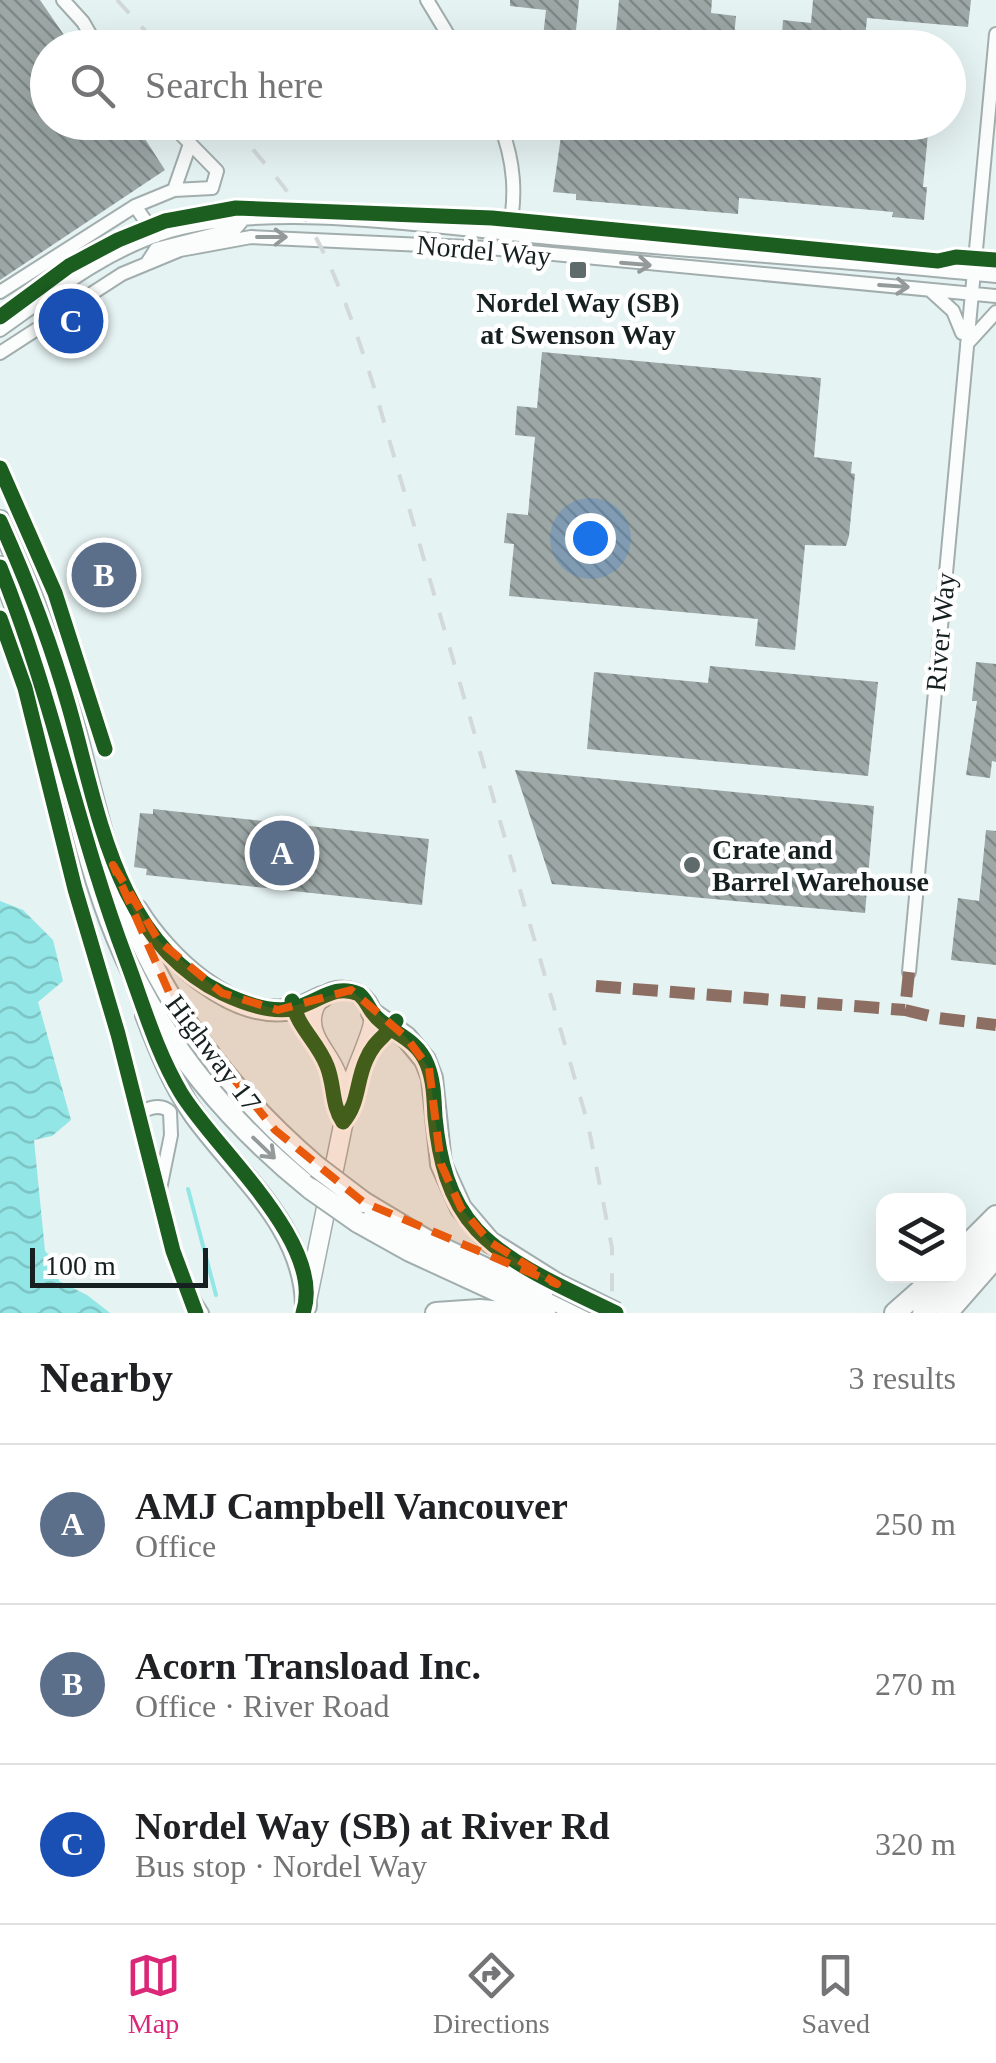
<!DOCTYPE html>
<html lang="en">
<head>
<meta charset="utf-8">
<style>
	body { margin:0; font-family:"Times New Roman",serif; background:#f6f6f6; color:#202124 }
	.controls { position:absolute; right:30px; bottom:30px; display:grid; overflow:hidden; border-radius:20px; box-shadow:0 10px 40px #0002 }
	.controls button { width:90px; height:90px; display:grid; place-items:center; padding:0; border:0; border-bottom:2px solid #e0e0e0; background:#fff; color:#202124; font:50px sans-serif }
	.scale { position:absolute; left:30px; bottom:25px; width:178px; box-sizing:border-box; padding-left:10px; border:5px solid #172020; border-top:0; font-size:28px; line-height:35px; white-space:nowrap; color:#172020; -webkit-text-stroke:8px #fff; paint-order:stroke }
	.you { position:absolute; left:590px; top:538px; width:35px; height:35px; margin:-25px; border:8px solid #fff; border-radius:50%; background:#1a73e8; box-shadow:0 0 0 15px #1a73e833 }
	.badge { display:grid; place-items:center; width:65px; height:65px; border-radius:50%; background:#db2777; color:#fff; font-size:32px; font-weight:700 }
	.pin { position:absolute; translate:-50% -50%; border:5px solid #fff; box-shadow:0 2px 10px #0006 }
	.list { margin:0; padding:0; list-style:none }
	h2 { display:flex; justify-content:space-between; align-items:center; height:130px; margin:0; padding:0 40px; font-size:42px }
	h2 small { font-size:32px; font-weight:400; color:#757577 }
	.list li { display:grid; grid-template-columns:65px 1fr auto; gap:30px; align-items:center; box-sizing:border-box; height:160px; padding:0 40px; border-top:2px solid #e0e0e0 }
	.list b { display:block; font-size:38px; white-space:nowrap }
	.list p { margin:0; font-size:32px; white-space:nowrap; color:#757577 }
	.list em { font-size:32px; font-style:normal; color:#757577 }
	.icon { flex:none; width:55px; height:55px; fill:none; stroke:currentColor; stroke-width:2; stroke-linecap:round; stroke-linejoin:round }
	.map { position:relative; flex:none; width:996px; height:1313px; overflow:hidden }
	.search { position:absolute; background:#fff; box-shadow:0 10px 40px #0002; left:30px; right:30px; top:30px; height:110px; display:flex; align-items:center; gap:25px; box-sizing:border-box; padding:0 35px; border-radius:55px; color:#757577; font-size:38px }
	.sheet { height:610px; background:#fff }
	nav { display:flex; justify-content:space-around; align-items:center; box-sizing:border-box; height:140px; border-top:2px solid #e0e0e0; background:#fff; font-size:28px; color:#757577 }
	nav a { display:grid; justify-items:center; gap:5px }
	nav .on { color:#db2777 }
	.map>svg:first-child { display:block }
	.water { fill:url(#water-waves) }
	.lines { fill:none; stroke-linecap:round; stroke-linejoin:round }
	.stream { stroke:#92e6e5; stroke-width:4 }
	.building { fill:url(#building-back-hatch) }
	.minor-casing { stroke:#a2aead; stroke-width:16 }
	.major-casing { stroke:#a2aead; stroke-width:21 }
	.highway-casing { stroke:#a2aead; stroke-width:24 }
	.minor { stroke:#fbfdfd; stroke-width:12 }
	.major { stroke:#fbfdfd; stroke-width:18 }
	.highway { stroke:#fbfdfd; stroke-width:20 }
	.rail { stroke:#d3d8d8; stroke-width:4; stroke-dasharray:18 18; stroke-linecap:butt }
	.highway-bridge-casing { stroke:#a2aead; stroke-width:24; stroke-linecap:butt }
	.highway-bridge { stroke:#fbfdfd; stroke-width:20 }
	.quiet { stroke:#8d6e63; stroke-width:12; stroke-dasharray:25 12; stroke-linecap:butt }
	.cycleway-casing { stroke:#fff; stroke-width:21 }
	.cycleway { stroke:#1b5e20; stroke-width:15 }
	.oneway { stroke:#949a9a }
	.marked { fill:#e8590c; fill-opacity:0.2; stroke:#e8590c; stroke-width:8; stroke-dasharray:20 12; stroke-linejoin:round }
	.poi-dot { fill:#5f6a6a; stroke:#fff; stroke-width:4 }
	.labels { text-anchor:middle; stroke-width:9; stroke-linejoin:round; paint-order:stroke }
	.street-label { font-size:28px; fill:#172020; stroke:#fff }
	.poi-label { font-size:28px; font-weight:bold; fill:#172020; stroke:#fff }
</style>
</head>
<body>
<div class="map">
<svg width="996" height="1313" viewBox="0 0 996 1313">
	<defs>
		<pattern id="water-waves" width="16" height="10" patternUnits="userSpaceOnUse" patternTransform="scale(2.5)"><rect width="16" height="10" fill="#92e6e5"/><path d="M0 5q4-4 8 0t8 0" fill="none" stroke="#7dc5c4"/></pattern>
		<pattern id="building-back-hatch" width="6" height="6" patternUnits="userSpaceOnUse" patternTransform="scale(2.5)"><rect width="6" height="6" fill="#9ca7a6"/><path d="M-1 5l2 2M0 0l6 6M5-1l2 2" fill="none" stroke="#7e8887"/></pattern>
	</defs>
	<rect width="100%" height="100%" fill="#e5f3f2"/>
	<path class="water" d="M0,901L23,910L53,940L63,981L38,1002L71,1120L52,1136L34,1140L45,1251L57,1263L59,1281L87,1295L110,1313H0Z"/>
	<g class="lines">
		<path class="stream" d="M188,1189L216,1295"/>
	</g>
	<path class="building" d="M0,0H40L73,48H48V122H134L165,170L0,280Z
		M510,0H579L575,40L543,37L546,10L510,6Z
		M619,0H712L711,13L736,16L733,48H663L615,43Z
		M813,0H971L968,27L867,18L864,48H781L783,20L811,23Z
		M563,122H812L928,133L923,187H927L924,220L892,217L893,212L739,198L738,214L576,200V194L553,192Z
		M542,352L821,378L814,457L852,462L851,473L855,474L849,536L846,546L805,545L795,650L755,646L758,619L509,596L514,544L504,543L507,513L528,515L535,437L515,435L517,406L537,408Z
		M976,662L996,664V762L992,761L990,778L966,775L977,701H972Z
		M710,666L878,682L868,776L587,749L594,672L708,683Z
		M515,770L874,806L865,913L552,884Z
		M153,809L429,839L422,905L146,875L147,869L134,867L140,813L153,814Z
		M986,830L996,831V965L951,960L958,898L979,901Z"/>
	<g class="lines">
		<g class="minor-casing">
			<path id="minor" d="M63,0L83,22L98,48
				M427,0L456,48
				M499,122C515,161 517,197 508,237
				M174,190L190,144
				M156,236L135,206L174,190L212,188L217,171L169,122
				M147,263L156,249L235,229L242,221
				M930,290L953,311L962,333
				M0,292L135,206
				M0,330C54,292 106,250 170,231C276,201 431,227 541,237C692,252 845,260 996,276
				M967,344L996,312
				M0,353L122,274L180,250L251,237L489,248L996,296
				M0,468L55,593L105,749
				M52,796C76,894 107,989 132,1086C148,1152 164,1259 202,1313
				M909,972L996,34
				M138,1113C149,1108 161,1103 170,1112L171,1135L160,1189"/>
		</g>
		<g class="major-casing">
			<path id="major" d="M308,1296L351,1086C355,1069 374,1031 373,1020C372,981 315,980 312,1018C310,1039 331,1056 337,1075C341,1090 341,1106 343,1122"/>
		</g>
		<g class="highway-casing">
			<path id="highway" d="M0,521C27,581 51,644 69,707C90,782 105,862 137,933C178,1025 241,1102 317,1167
				M0,567C20,616 38,667 53,718C73,791 88,868 117,938C158,1038 228,1122 311,1189
				M137,910C166,957 232,1021 293,1009C303,1007 313,1001 322,997
				M372,1013L406,1037L425,1060L432,1078L441,1164L461,1208L490,1242L557,1284
				M146,1015C159,1049 173,1084 194,1114C237,1174 305,1226 306,1306
				M363,1202L433,1244L582,1313
				M358,1222L410,1251L545,1313
				M958,1254L996,1216
				M436,1313L480,1310L516,1313
				M895,1313L937,1276
				M923,1313L996,1233
				M947,1313L996,1257"/>
		</g>
		<use href="#minor" class="minor"/>
		<use href="#major" class="major"/>
		<use href="#highway" class="highway"/>
		<path class="rail" d="M117,0L161,48
			M230,122C254,152 282,181 302,213C335,267 354,325 373,384L588,1124L612,1248V1313"/>
		<g class="highway-bridge-casing">
			<path id="highway-bridge" d="M317,1167L363,1202
				M311,1189L358,1222
				M557,1284L616,1313"/>
		</g>
		<use href="#highway-bridge" class="highway-bridge"/>
		<path class="quiet" d="M909,972L905,1010L938,1018L996,1025
			M596,986L905,1010"/>
		<g class="cycleway-casing">
			<path id="cycleway" d="M0,317L69,266L118,240L165,221L236,208L492,218L938,261L956,257L996,260
				M0,468L55,593L105,749
				M0,521C27,581 51,643 69,707C98,808 115,941 222,993C243,1003 272,1014 295,1008C319,1002 334,983 359,994C366,1000 367,1005 372,1012C386,1032 415,1035 427,1064C434,1081 434,1100 435,1117C439,1158 448,1199 477,1230C513,1268 570,1290 616,1313
				M0,567C52,694 77,830 126,959C143,1004 156,1051 181,1093C214,1148 327,1244 303,1313
				M0,618L25,688L75,889L118,1034L173,1251L196,1313
				M292,1001C297,1027 318,1042 327,1066C335,1086 331,1104 343,1122C359,1104 356,1082 366,1060C375,1039 385,1038 396,1021"/>
		</g>
		<use href="#cycleway" class="cycleway"/>
	</g>
	<defs><path id="oneway-shaft" d="M-6 0H5M1.5-3L5.5 0L1.5 3" fill="none" stroke-width="1.6" stroke-linecap="round" stroke-linejoin="round" transform="scale(2.5)"/></defs>
	<g class="oneway">
		<use href="#oneway-shaft" transform="translate(272 237)"/>
		<use href="#oneway-shaft" transform="translate(636 264) rotate(5)"/>
		<use href="#oneway-shaft" transform="translate(894 286) rotate(4)"/>
		<use href="#oneway-shaft" transform="translate(264 1148) rotate(44)"/>
	</g>
	<path class="marked" d="M113,865L159,941L222,993L278,1010L351,990L406,1037L429,1068L441,1164L461,1208L490,1242L557,1284L363,1202L275,1130L175,1006Z"/>
	<g class="poi-dot">
		<rect x="568" y="260" width="20" height="20" rx="5"/>
		<circle cx="692" cy="865" r="10"/>
	</g>
	<g class="labels">
		<g class="street-label">
			<text transform="translate(484 250) rotate(5)" y="10">Nordel Way</text>
			<text transform="translate(940 632) rotate(-85)" y="10">River Way</text>
			<text transform="translate(214 1053) rotate(53)" y="10">Highway 17</text>
		</g>
		<g class="poi-label">
			<text x="578" y="312">Nordel Way (SB)<tspan x="578" dy="32">at Swenson Way</tspan></text>
			<text x="712" y="859" text-anchor="start">Crate and<tspan x="712" dy="32">Barrel Warehouse</tspan></text>
		</g>
	</g>
</svg>
<div class="controls">
<button><svg class="icon" aria-label="layers" viewBox="0 0 24 24"><path d="M12 4l9 5-9 5-9-5zM3 14l9 5 9-5"/></svg></button>
</div>
<div class="scale">100 m</div>
<div class="you"></div>
<div class="pin badge" style="left:282px;top:853px;background:#5c6f8a">A</div>
<div class="pin badge" style="left:104px;top:575px;background:#5c6f8a">B</div>
<div class="pin badge" style="left:71px;top:321px;background:#1a4fb4">C</div>
<div class="search"><svg class="icon" aria-label="search" viewBox="0 0 24 24"><circle cx="10" cy="10" r="6"/><path d="M15 15l6 6"/></svg>Search here</div>
</div>
<section class="sheet">
<h2>Nearby<small>3 results</small></h2>
<ul class="list">
<li><span class="badge" style="background:#5c6f8a">A</span><div><b>AMJ Campbell Vancouver</b><p>Office</p></div><em>250 m</em></li>
<li><span class="badge" style="background:#5c6f8a">B</span><div><b>Acorn Transload Inc.</b><p>Office · River Road</p></div><em>270 m</em></li>
<li><span class="badge" style="background:#1a4fb4">C</span><div><b>Nordel Way (SB) at River Rd</b><p>Bus stop · Nordel Way</p></div><em>320 m</em></li>
</ul>
</section>
<nav>
<a class="on"><svg class="icon" aria-label="map" viewBox="0 0 24 24"><path d="M3 6l6-2 6 2 6-2v14l-6 2-6-2-6 2zM9 4v14M15 6v14"/></svg>Map</a>
<a><svg class="icon" aria-label="directions" viewBox="0 0 24 24"><path d="M12 3l9 9-9 9-9-9zM9 14v-3h6M13 9l2 2-2 2"/></svg>Directions</a>
<a><svg class="icon" aria-label="saved" viewBox="0 0 24 24"><path d="M7 4h10v16l-5-4-5 4z"/></svg>Saved</a>
</nav>
</body>
</html>
